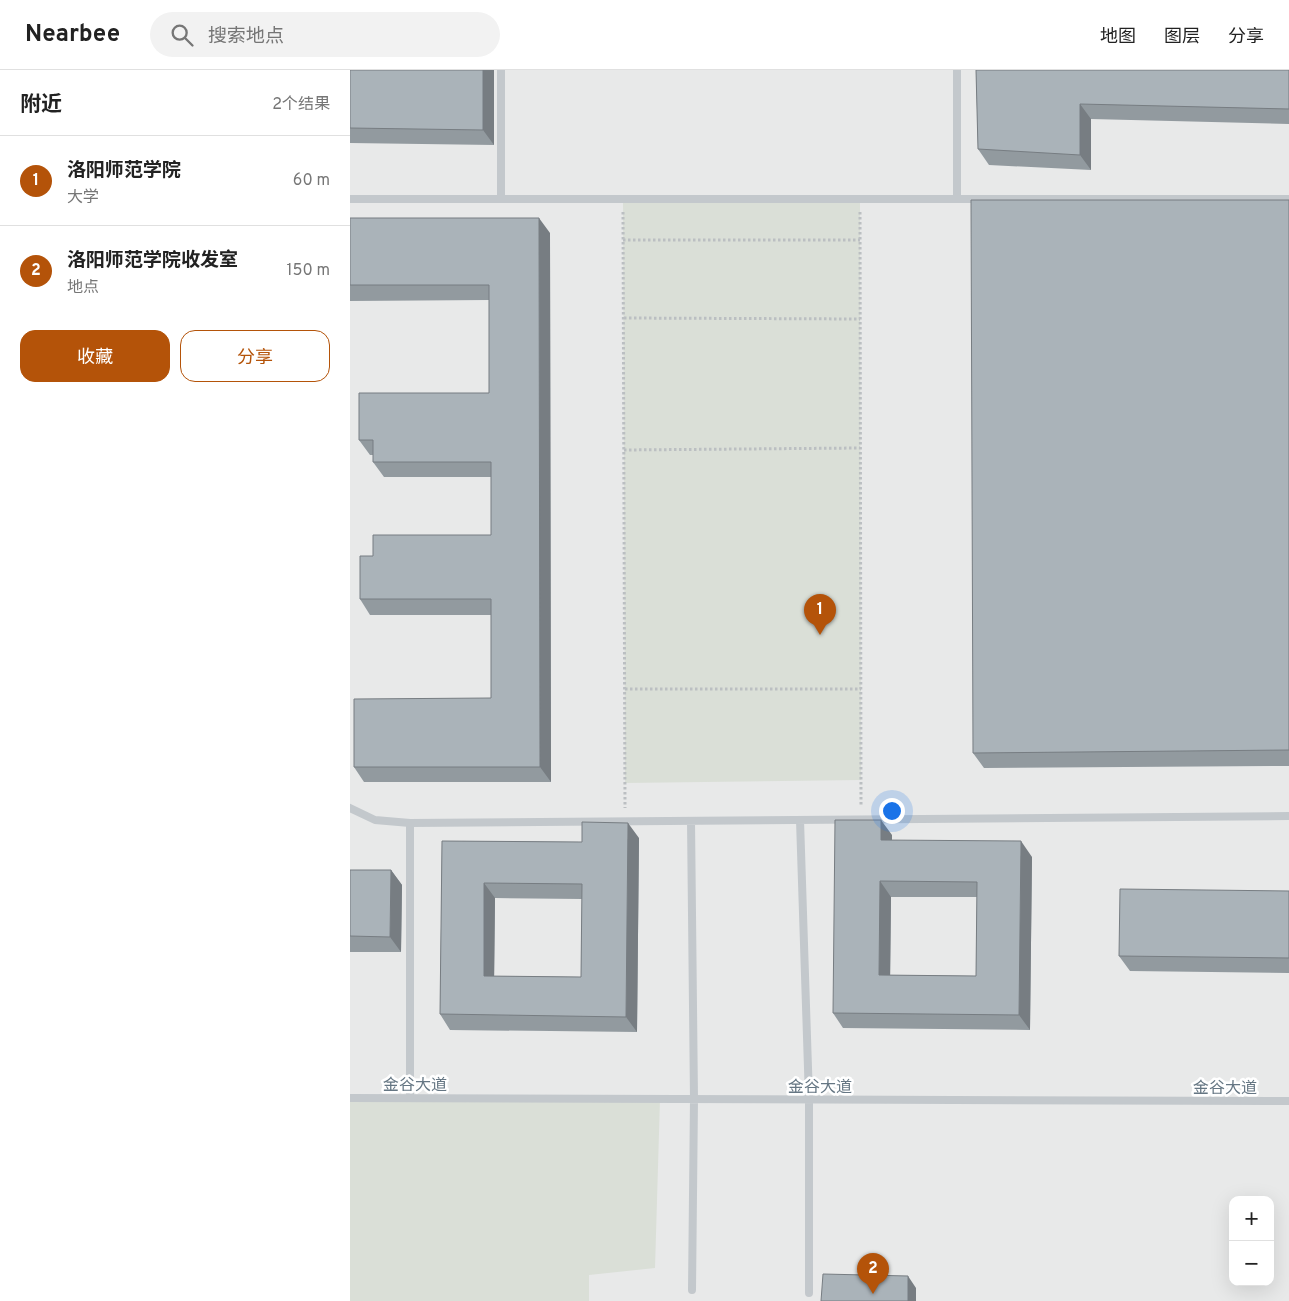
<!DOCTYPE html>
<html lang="zh">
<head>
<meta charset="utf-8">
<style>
	body { margin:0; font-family:Overpass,"Noto Sans SC",sans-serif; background:#f2f2f2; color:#222 }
	.controls { position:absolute; right:15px; bottom:15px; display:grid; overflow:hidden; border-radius:10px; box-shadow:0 5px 20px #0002 }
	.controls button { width:45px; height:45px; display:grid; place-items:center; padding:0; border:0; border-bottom:1px solid #e0e0e0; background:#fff; color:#222; font:25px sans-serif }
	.you { position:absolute; left:541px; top:740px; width:18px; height:18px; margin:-12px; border:4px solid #fff; border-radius:50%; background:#1a73e8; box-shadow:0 0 0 8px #1a73e833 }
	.badge { display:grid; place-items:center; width:32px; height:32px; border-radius:50%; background:#b45309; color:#fff; font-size:16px; font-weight:700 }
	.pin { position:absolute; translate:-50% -41px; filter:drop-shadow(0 1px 2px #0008) }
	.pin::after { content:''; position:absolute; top:26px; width:18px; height:15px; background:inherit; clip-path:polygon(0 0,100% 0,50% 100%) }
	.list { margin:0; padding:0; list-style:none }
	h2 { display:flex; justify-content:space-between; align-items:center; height:65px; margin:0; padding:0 20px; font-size:21px }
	h2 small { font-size:16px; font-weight:400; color:#767676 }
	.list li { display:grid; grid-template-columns:32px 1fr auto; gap:15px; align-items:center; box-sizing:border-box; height:90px; padding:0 20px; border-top:1px solid #e0e0e0 }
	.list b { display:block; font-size:19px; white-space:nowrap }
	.list p { margin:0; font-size:16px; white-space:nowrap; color:#767676 }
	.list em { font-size:16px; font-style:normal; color:#767676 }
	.actions { display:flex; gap:10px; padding:15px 20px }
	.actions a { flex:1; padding:11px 0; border:1px solid #b45309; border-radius:15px; text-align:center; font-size:18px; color:#b45309 }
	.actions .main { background:#b45309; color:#fff }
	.icon { flex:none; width:28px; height:28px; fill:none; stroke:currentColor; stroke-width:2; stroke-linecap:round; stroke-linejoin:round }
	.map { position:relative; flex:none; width:939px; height:1231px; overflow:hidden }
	header { display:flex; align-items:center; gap:30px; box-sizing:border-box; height:70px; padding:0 25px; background:#fff; border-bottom:1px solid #e0e0e0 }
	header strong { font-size:24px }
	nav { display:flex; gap:28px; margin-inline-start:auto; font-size:18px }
	.search { width:350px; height:45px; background:#f2f2f2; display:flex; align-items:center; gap:12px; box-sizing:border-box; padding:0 18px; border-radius:28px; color:#767676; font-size:19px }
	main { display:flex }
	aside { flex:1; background:#fff }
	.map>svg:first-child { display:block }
	.built { fill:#e8e9e9; fill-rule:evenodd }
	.green { fill:#dadfd7 }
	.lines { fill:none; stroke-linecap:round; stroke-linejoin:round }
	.path { stroke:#bbbfc2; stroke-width:3; stroke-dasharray:2.5 2.5; stroke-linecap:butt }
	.service { stroke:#c3c8cc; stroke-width:8 }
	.wall { fill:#929a9f; fill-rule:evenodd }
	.shaded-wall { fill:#777d82 }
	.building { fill:#aab3b9; stroke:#777d82; fill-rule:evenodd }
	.labels { text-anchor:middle; stroke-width:5; stroke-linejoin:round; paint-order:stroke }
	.street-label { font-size:16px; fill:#657683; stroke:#fff }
</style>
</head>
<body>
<header>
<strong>Nearbee</strong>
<div class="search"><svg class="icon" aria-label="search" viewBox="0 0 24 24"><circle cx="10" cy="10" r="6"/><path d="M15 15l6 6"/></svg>搜索地点</div>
<nav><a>地图</a><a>图层</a><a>分享</a></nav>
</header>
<main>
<aside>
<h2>附近<small>2个结果</small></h2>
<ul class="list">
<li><span class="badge">1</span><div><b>洛阳师范学院</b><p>大学</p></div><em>60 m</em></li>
<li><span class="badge">2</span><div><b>洛阳师范学院收发室</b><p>地点</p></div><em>150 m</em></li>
</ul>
<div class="actions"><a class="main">收藏</a><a>分享</a></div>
</aside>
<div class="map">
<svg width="939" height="1231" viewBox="0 0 939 1231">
	<rect width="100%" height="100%" fill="#fafaf8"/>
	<path class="built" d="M0,0H939V1231H0ZM883,1130H920V1212H883Z"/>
	<path class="green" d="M273,129H510L511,710L275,713Z
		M0,1028L310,1029L305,1198L239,1205V1231H0Z"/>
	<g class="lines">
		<path class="path" d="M273,142L275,738
			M510,142L511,736
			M273,170H510
			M274,248L510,249
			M274,380L510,378
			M275,619H511"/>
		<path class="service" d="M151,0V129H939
			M607,0V129
			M0,129H151
			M0,738L25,750L60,753V1028
			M450,750L459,1029V1223
			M341,751L344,1029L342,1220
			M60,753L939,746
			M0,1028L939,1031"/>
	</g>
	<path class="wall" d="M0,0H144V75L0,73Z
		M626,0H939V54L741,49V100L639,95L628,79Z
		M939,130V696L634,698L623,683Z
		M0,148L200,163L201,712H14L4,697L141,628V545H20L10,529L23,486L141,465V407H34L23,392V385H20L9,370L139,323V230L0,231Z
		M542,765V770L682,787L680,960L493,958L483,943ZM541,827H627L626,906L540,905Z
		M289,768L287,962L100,960L90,944L92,771L232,772ZM145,828L232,829L231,907L144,906Z
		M0,800H41L52,815L51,882H0Z
		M939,821V903L780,901L769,886Z"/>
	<path class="shaded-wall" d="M133,0H144V75L133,60Z
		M730,34L741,49V100L730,85Z
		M189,148L200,163L201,712L190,697Z
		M531,750L542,765V785L531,770Z
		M278,753L289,768L287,962L276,947Z
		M671,771L682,787L680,960L669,945Z
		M41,800L52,815L51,882L40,867Z
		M530,811L541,827L540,920L529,905Z
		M134,813L145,828L144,921L134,906Z
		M558,1206L566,1218V1231H558Z"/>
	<path class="building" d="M0,0H133V60L0,58Z
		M626,0H939V39L730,34V85L628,79Z
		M621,130H939V680L623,683Z
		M0,148H189L190,697H4V629L141,628V529H10V486H23V465H141V392H23V370H9V323H139V215H0Z
		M485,750H531V770L671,771L669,945L483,943ZM530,811L627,812L626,906L529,905Z
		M232,752L278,753L276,947L90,944L92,771L232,772ZM134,813L232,814L231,907L134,906Z
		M0,800H41L40,867L0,866Z
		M770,819L939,821V888L769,886Z
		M473,1204L558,1206V1231H471Z"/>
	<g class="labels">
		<g class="street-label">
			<text x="65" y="1020">金谷大道</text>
			<text x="470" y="1022">金谷大道</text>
			<text x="875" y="1023">金谷大道</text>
		</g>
	</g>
</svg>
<div class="controls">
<button>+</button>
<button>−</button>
</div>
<div class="you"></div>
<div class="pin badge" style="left:470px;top:565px">1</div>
<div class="pin badge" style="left:523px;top:1224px">2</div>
</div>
</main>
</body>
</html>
